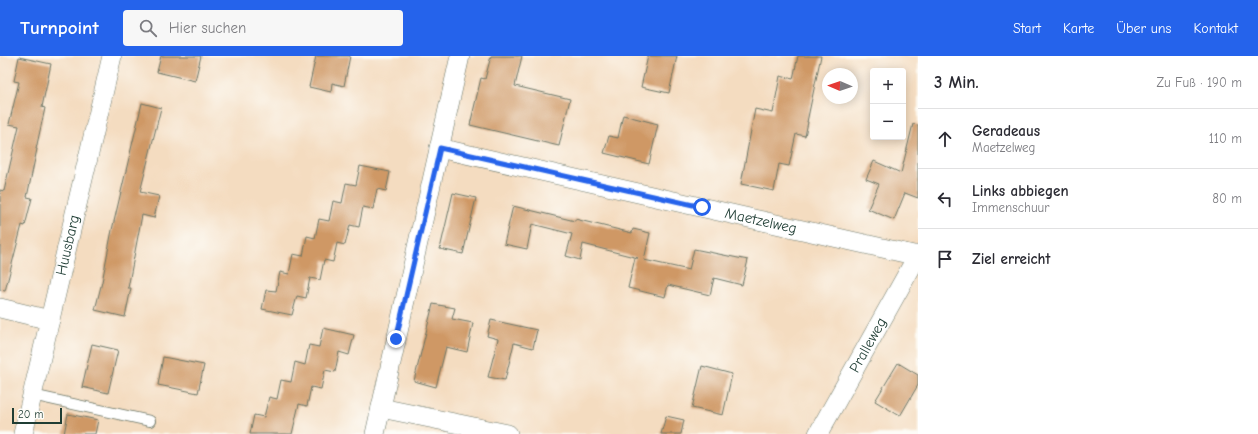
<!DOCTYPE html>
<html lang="de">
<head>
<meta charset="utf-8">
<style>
	body { margin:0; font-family:"Comic Neue",sans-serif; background:#f7f7f7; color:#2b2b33 }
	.controls { position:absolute; right:12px; top:12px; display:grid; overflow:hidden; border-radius:4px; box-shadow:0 2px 10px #0003 }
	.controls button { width:36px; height:36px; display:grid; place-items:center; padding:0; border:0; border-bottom:1px solid #e1e1e2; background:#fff; color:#2b2b33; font:20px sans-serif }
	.compass { position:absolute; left:822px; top:12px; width:36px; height:36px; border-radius:50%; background:#fff; box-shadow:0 2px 10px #0003; rotate:272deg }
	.scale { position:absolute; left:12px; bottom:10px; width:50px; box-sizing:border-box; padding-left:4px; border:2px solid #1f3d34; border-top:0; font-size:11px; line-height:14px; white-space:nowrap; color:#1f3d34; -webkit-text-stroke:3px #fdfcf7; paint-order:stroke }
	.stop { position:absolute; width:12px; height:12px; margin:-9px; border:3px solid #2563eb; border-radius:50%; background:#fff }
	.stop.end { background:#2563eb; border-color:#fff; box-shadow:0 1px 4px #0008 }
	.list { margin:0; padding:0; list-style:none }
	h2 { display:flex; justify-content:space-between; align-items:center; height:52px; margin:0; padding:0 16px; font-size:17px }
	h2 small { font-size:13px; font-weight:400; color:#7c7c81 }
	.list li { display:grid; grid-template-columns:26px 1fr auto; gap:12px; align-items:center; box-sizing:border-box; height:60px; padding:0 16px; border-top:1px solid #e1e1e2 }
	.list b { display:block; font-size:15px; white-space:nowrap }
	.list p { margin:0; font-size:13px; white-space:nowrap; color:#7c7c81 }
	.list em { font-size:13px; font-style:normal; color:#7c7c81 }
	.icon { flex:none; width:22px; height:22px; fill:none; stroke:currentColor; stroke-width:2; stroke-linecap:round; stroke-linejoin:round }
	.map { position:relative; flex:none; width:918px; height:378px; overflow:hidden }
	header { display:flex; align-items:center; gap:24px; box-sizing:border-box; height:56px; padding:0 20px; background:#2563eb; color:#fff }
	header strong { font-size:19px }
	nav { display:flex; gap:22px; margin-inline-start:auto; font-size:14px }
	.search { width:280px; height:36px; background:#f7f7f7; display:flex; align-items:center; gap:10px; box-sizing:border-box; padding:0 14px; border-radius:4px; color:#7c7c81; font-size:15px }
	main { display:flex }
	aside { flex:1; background:#fff }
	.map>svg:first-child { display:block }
	.building { fill:#cf9865 }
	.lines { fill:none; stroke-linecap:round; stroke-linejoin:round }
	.service-casing { stroke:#6a7565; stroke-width:12 }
	.minor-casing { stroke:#6a7565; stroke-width:20 }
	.service { stroke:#fff; stroke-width:10 }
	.minor { stroke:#fff; stroke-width:19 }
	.route { stroke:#2563eb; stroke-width:5 }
	.labels { text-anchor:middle; stroke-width:3.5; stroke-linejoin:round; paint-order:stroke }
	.street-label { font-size:15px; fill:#1f3d34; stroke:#fdfcf7 }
</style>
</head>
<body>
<header>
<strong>Turnpoint</strong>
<div class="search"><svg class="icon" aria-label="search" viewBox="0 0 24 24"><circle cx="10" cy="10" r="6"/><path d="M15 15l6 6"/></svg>Hier suchen</div>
<nav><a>Start</a><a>Karte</a><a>Über uns</a><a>Kontakt</a></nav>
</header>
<main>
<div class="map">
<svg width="918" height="378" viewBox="0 0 918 378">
	<rect width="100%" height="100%" fill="#fdfcf7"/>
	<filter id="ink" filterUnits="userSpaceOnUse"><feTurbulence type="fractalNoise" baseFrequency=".025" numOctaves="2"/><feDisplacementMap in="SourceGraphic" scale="8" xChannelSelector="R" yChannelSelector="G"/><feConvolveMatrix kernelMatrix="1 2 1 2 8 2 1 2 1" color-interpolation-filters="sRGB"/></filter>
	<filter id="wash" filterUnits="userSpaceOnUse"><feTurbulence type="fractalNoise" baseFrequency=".012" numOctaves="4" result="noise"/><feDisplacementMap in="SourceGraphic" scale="16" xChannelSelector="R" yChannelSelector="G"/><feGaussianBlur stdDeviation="0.9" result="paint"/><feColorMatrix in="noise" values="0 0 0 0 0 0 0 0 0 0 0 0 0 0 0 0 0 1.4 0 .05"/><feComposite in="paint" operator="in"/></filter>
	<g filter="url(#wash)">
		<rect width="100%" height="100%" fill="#f4dcc0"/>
		<g id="blocks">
			<path class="building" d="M161,0H201L195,25L157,16Z
				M316,0H350L344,30L332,27L331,36L309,31Z
				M491,0H522L515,30L570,43L559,90L470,69L481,22L485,23Z
				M648,0H677L669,37L641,31Z
				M798,0H821L807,66H808L805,80L796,78L789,110L779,108L774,135L741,128L755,53L773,57L780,20L793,23Z
				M19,1L51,8L42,51L45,52L36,93H37L27,141L32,142L25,170L22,169L5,235L0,234V134L4,135L19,70L9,68L19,26L14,25Z
				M142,47L161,52L140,136L159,140L154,162L142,159L128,232H131L125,261L95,254L102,226L112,174Z
				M623,59L658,68L649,108L604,97L609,80L618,82Z
				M913,68L918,69V142L905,137L894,164L868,153L879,128L866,123L874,105L901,117Z
				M360,110L390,116L386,135L377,133L373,153L363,151L359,171L350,169L345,189L337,187L333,206L324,204L320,224L310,222L306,242L297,240L292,259L262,253L266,234L276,235L280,216L289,218L293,198L303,200L307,180L315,182L319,163L329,165L333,145L342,147L346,127L356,129Z
				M453,137L476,142L463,198L440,193Z
				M513,150L575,165V163L632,177L633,173L650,177L644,204L689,214L694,193L748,204L742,229L714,222L710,239L668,229L665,241L628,232L635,202H638L583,188L580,204L566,200L572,178L532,168L527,193L504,188Z
				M433,248L455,252L452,263L473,267L467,296L446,291L436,331L414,325Z
				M491,264L537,274L533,292L514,287L505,324L488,321L498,283L487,280Z
				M323,272L354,279L349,299L339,296L335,316L325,314L321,333L311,331L307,350L299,348L292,378H250L254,359L264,361L269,341L277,343L281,324L291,326L295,306L305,309L309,289L319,291Z
				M92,288L118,294L108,337L82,331Z
				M163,301L204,309L198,337L158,329Z
				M898,307L918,319V329L900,360L875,345Z
				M702,310L732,318L723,359L692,352Z
				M68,358L98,364L95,378H64Z
				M666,360L684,364L681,378H661Z"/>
		</g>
	</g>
	<g filter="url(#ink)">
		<use href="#blocks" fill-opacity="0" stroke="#6a7565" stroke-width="1"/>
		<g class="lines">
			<g class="service-casing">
				<path id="service" d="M32,339L150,365"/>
			</g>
			<g class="minor-casing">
				<g id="minor">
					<path id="s1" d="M439,92L918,200"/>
					<path d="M0,252L50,264"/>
					<path d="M381,352L508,378"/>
					<path id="s2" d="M23,378L112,0"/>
					<path d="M375,378L460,0"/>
					<path id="s3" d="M818,378L918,199"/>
				</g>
			</g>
			<use href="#service" class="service"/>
			<use href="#minor" class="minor"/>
		</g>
	</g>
	<g class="lines" filter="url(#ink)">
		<path class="route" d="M396,283L440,92L702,151"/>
	</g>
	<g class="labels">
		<g class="street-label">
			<text dy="5" stroke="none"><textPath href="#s1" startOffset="330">Maetzelweg</textPath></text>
			<text dy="5" stroke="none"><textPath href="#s2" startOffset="194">Huusbarg</textPath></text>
			<text dy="5" stroke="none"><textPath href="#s3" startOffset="102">Pralleweg</textPath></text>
		</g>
	</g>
</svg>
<div class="controls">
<button>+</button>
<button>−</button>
</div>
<svg class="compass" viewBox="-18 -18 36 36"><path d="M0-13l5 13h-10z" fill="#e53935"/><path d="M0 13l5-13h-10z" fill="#7c7c81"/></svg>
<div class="scale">20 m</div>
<div class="stop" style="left:702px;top:151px"></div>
<div class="stop end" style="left:396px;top:283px"></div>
</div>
<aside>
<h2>3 Min.<small>Zu Fuß · 190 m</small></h2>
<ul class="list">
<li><svg class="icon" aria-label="ahead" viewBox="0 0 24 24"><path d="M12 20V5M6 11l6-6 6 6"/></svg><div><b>Geradeaus</b><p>Maetzelweg</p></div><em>110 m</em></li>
<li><svg class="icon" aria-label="left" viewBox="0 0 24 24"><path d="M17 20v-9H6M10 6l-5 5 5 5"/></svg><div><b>Links abbiegen</b><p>Immenschuur</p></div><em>80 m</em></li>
<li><svg class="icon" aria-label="arrive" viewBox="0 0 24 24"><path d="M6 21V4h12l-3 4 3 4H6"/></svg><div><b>Ziel erreicht</b></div></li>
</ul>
</aside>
</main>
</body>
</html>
